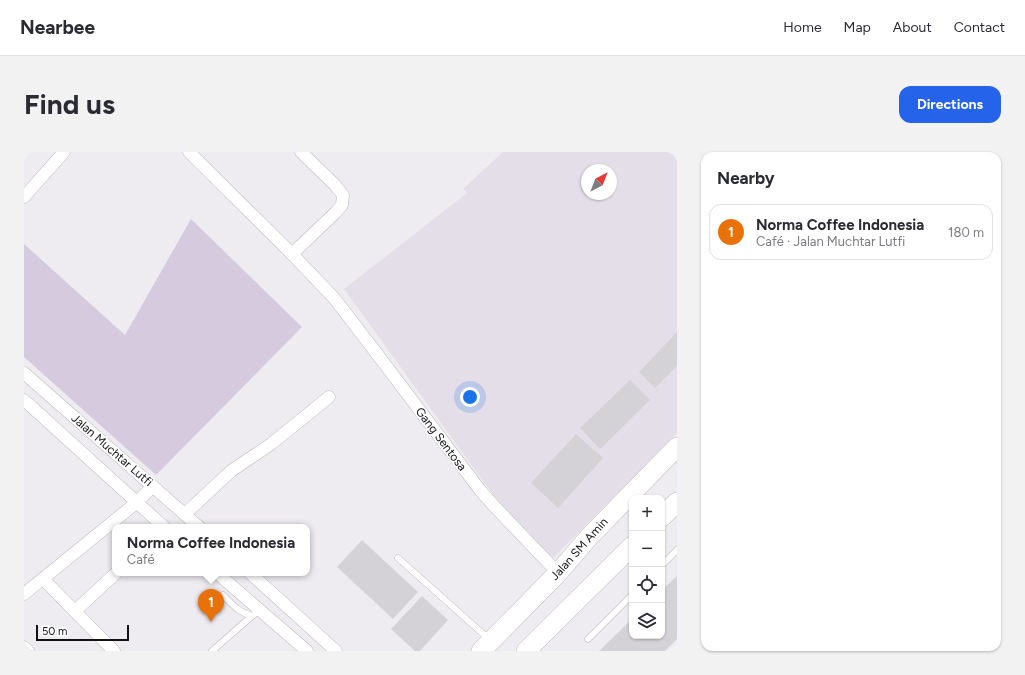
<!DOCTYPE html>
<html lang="en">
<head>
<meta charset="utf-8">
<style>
	body { margin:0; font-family:Figtree,sans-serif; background:#f2f2f3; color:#2b2b33 }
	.controls { position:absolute; right:12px; bottom:12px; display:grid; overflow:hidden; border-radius:8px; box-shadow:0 1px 3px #0004 }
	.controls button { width:36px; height:36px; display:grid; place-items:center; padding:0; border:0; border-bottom:1px solid #e1e1e2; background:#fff; color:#2b2b33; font:20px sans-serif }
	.compass { position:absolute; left:557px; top:12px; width:36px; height:36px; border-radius:50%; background:#fff; box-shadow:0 1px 3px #0004; rotate:42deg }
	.scale { position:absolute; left:12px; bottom:10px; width:93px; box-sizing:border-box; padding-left:4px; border:2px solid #111112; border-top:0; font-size:11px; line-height:14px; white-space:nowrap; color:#111112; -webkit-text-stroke:3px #fff; paint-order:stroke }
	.you { position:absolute; left:446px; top:245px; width:14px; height:14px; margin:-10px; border:3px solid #fff; border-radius:50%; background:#1a73e8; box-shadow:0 0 0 6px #1a73e833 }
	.badge { display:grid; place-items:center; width:26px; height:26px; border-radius:50%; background:#2563eb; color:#fff; font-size:13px; font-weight:700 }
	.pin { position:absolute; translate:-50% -33px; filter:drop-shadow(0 1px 2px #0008) }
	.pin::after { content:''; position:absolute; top:21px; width:14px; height:12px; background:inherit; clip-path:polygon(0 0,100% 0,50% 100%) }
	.popup { position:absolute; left:88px; top:372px; width:198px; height:52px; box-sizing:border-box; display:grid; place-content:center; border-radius:8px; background:#fff; filter:drop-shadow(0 1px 3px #0005); font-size:13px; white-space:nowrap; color:#7c7c81 }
	.popup b { font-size:15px; color:#2b2b33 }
	.popup::after { content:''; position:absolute; left:50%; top:100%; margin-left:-8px; border:8px solid transparent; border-top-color:#fff }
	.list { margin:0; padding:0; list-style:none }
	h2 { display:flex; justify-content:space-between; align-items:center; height:52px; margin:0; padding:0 16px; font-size:17px }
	h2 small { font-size:13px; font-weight:400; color:#7c7c81 }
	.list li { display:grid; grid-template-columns:26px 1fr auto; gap:12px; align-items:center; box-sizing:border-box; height:56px; margin:0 8px 8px; padding:0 8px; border:1px solid #e1e1e2; border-radius:12px }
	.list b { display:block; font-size:15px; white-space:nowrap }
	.list p { margin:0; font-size:13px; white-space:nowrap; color:#7c7c81 }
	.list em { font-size:13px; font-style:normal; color:#7c7c81 }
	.icon { flex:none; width:22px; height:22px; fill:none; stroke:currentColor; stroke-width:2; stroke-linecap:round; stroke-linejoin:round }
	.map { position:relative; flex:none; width:653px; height:499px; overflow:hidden; border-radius:12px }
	header { display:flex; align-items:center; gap:24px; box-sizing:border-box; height:56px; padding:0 20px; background:#fff; border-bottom:1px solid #e1e1e2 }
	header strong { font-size:19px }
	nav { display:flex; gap:22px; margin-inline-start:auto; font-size:14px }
	.intro { display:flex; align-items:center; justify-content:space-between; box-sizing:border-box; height:96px; padding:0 24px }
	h1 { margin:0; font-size:28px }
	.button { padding:10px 18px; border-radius:12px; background:#2563eb; color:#fff; font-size:14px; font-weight:700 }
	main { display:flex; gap:24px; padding:0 24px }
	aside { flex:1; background:#fff; border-radius:12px; box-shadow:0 1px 3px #0004 }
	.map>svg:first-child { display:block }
	.built { fill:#e4dee9; fill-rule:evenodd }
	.green { fill:#d6cadf }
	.building { fill:#d4d2d6 }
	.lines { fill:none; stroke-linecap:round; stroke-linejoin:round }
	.service-casing { stroke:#bbb8bc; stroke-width:7 }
	.minor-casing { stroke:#bbb8bc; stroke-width:13 }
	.primary-casing { stroke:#bbb8bc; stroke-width:20 }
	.service { stroke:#fff; stroke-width:6 }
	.minor { stroke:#fff; stroke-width:12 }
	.primary { stroke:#fff; stroke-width:19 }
	.labels { text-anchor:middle; stroke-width:3.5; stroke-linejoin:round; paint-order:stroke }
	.street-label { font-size:12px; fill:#111112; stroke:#fff }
</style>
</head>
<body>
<header>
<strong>Nearbee</strong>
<nav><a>Home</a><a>Map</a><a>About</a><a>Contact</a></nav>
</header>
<div class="intro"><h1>Find us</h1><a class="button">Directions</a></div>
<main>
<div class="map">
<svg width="653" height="499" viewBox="0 0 653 499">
	<rect width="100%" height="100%" fill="#efecf1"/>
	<path class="built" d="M479,0H653V281L528,407L470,344L320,137L443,41L439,37ZM563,18H587V42H563Z"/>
	<path class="green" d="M167,67L278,175L132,323L0,205V92L101,183Z"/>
	<path class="building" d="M653,180V214L631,236L615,220Z
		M606,228L626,248L576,297L556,276Z
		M552,282L579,306L534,356L507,331Z
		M338,388L394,440L369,467L313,415Z
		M653,424V487L641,499H575L608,467V484H638V438Z
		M398,444L424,468L396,499H391L367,477Z"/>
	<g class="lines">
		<g class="service-casing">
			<path id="service" d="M374,406L466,488
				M638,413L653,398
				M199,443C209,453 214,460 228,464
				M564,487L608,443
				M188,499L228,464L236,458"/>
		</g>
		<g class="minor-casing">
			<path id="minor" d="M165,0L268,102L310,146L350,198L456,338L470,354L534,421
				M0,45L40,0
				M268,102L311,61L318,53L319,43L310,32L277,0
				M0,221L175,375
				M0,248L140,375
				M161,362L207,319L247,292L305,245
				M193,421L283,499
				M226,421L312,499
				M19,427L90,499
				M0,442L112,351L129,334
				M51,459L92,421
				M0,495L4,499"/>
		</g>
		<g class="primary-casing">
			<path id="primary" d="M638,365L653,350
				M457,499L534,421L565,385L653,295
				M502,499L608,394"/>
		</g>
		<use href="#service" class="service"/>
		<use href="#minor" class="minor"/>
		<use href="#primary" class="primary"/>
	</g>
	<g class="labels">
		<g class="street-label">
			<text transform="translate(417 287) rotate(53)" y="4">Gang Sentosa</text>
			<text transform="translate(88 298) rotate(41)" y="4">Jalan Muchtar Lutfi</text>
			<text transform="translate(555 397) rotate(-48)" y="4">Jalan SM Amin</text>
		</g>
	</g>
</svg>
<div class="controls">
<button>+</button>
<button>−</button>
<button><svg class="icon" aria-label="locate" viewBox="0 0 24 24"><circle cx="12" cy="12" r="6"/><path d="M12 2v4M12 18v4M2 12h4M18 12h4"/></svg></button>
<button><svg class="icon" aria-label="layers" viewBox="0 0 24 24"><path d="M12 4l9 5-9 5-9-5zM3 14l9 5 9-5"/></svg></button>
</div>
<svg class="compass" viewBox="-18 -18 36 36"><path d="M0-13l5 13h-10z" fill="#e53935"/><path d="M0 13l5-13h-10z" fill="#7c7c81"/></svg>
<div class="scale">50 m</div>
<div class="you"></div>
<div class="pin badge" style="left:187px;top:470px;background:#e8710a">1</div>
<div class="popup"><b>Norma Coffee Indonesia</b>Café</div>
</div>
<aside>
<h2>Nearby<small></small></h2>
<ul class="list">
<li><span class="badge" style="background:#e8710a">1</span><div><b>Norma Coffee Indonesia</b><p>Café · Jalan Muchtar Lutfi</p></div><em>180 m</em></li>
</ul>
</aside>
</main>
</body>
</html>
